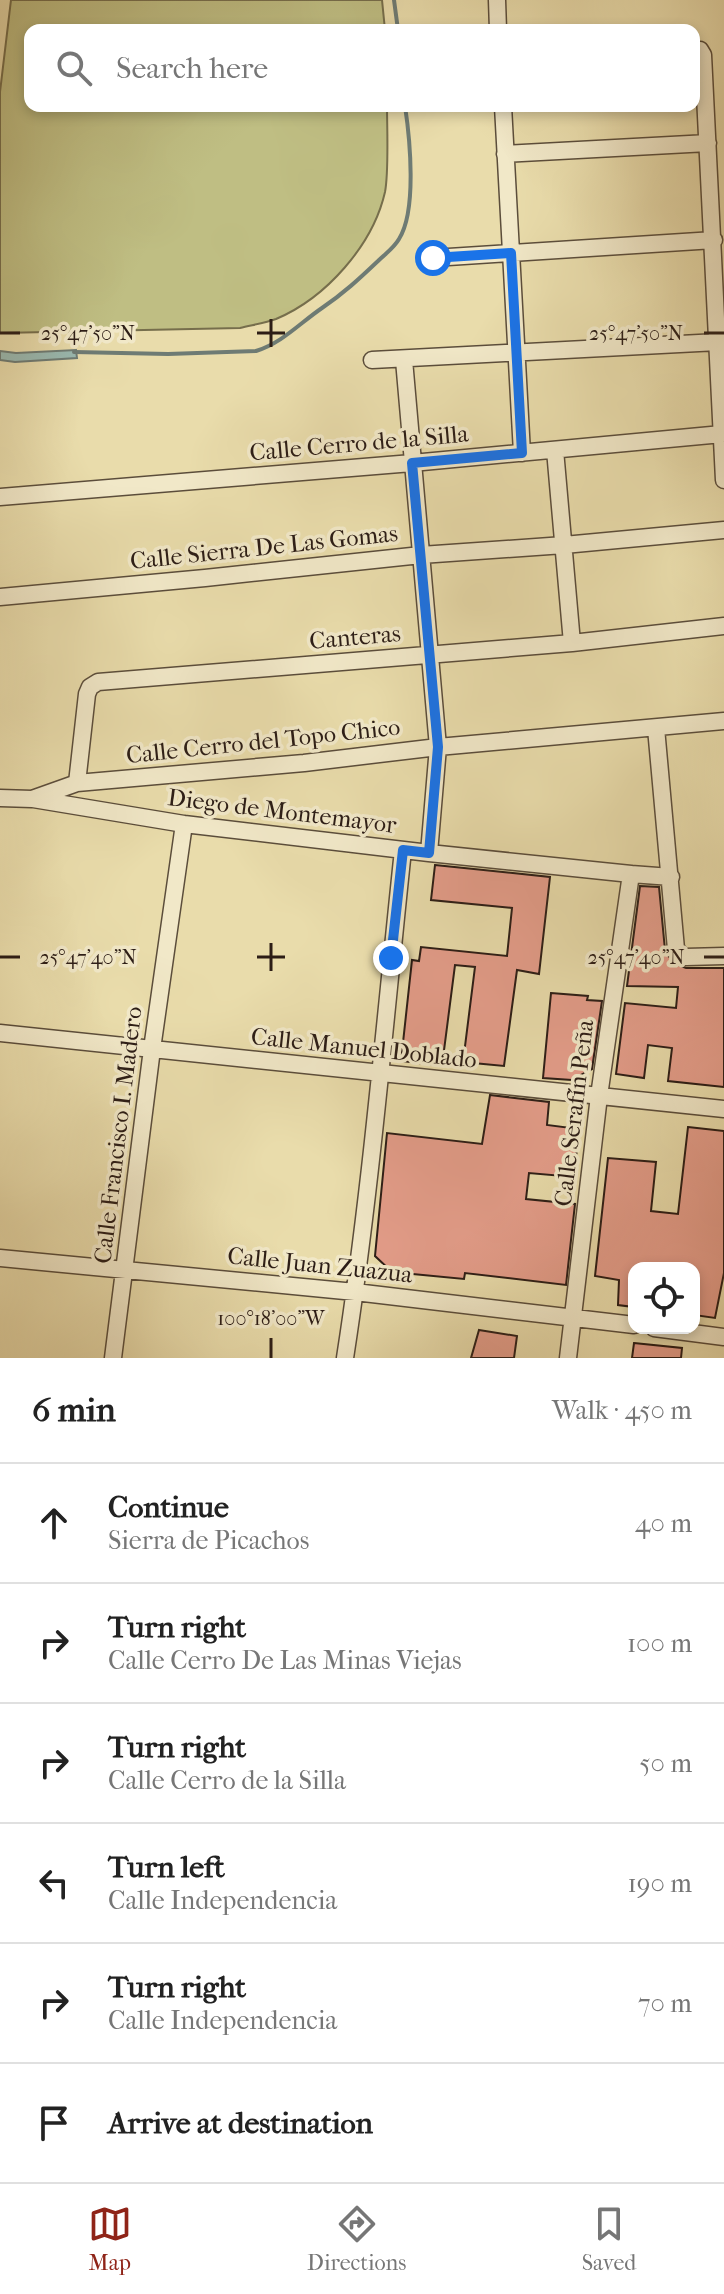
<!DOCTYPE html>
<html lang="en">
<head>
<meta charset="utf-8">
<style>
	body { margin:0; font-family:"IM FELL French Canon",serif; background:#f6f6f6; color:#222 }
	.controls { position:absolute; right:24px; bottom:24px; display:grid; overflow:hidden; border-radius:16px; box-shadow:0 4px 12px #0003 }
	.controls button { width:72px; height:72px; display:grid; place-items:center; padding:0; border:0; border-bottom:2px solid #e0e0e0; background:#fff; color:#222; font:40px sans-serif }
	.stop { position:absolute; width:24px; height:24px; margin:-18px; border:6px solid #1a73e8; border-radius:50%; background:#fff }
	.stop.end { background:#1a73e8; border-color:#fff; box-shadow:0 2px 8px #0008 }
	.list { margin:0; padding:0; list-style:none }
	h2 { display:flex; justify-content:space-between; align-items:center; height:104px; margin:0; padding:0 32px; font-size:34px }
	h2 small { font-size:26px; font-weight:400; color:#767676 }
	.list li { display:grid; grid-template-columns:52px 1fr auto; gap:24px; align-items:center; box-sizing:border-box; height:120px; padding:0 32px; border-top:2px solid #e0e0e0 }
	.list b { display:block; font-size:30px; white-space:nowrap }
	.list p { margin:0; font-size:26px; white-space:nowrap; color:#767676 }
	.list em { font-size:26px; font-style:normal; color:#767676 }
	.icon { flex:none; width:44px; height:44px; fill:none; stroke:currentColor; stroke-width:2; stroke-linecap:round; stroke-linejoin:round }
	.map { position:relative; flex:none; width:724px; height:1358px; overflow:hidden }
	.search { position:absolute; background:#fff; box-shadow:0 4px 12px #0003; left:24px; right:24px; top:24px; height:88px; display:flex; align-items:center; gap:20px; box-sizing:border-box; padding:0 28px; border-radius:16px; color:#767676; font-size:30px }
	.sheet { height:824px; background:#fff }
	nav { display:flex; justify-content:space-around; align-items:center; box-sizing:border-box; height:112px; border-top:2px solid #e0e0e0; background:#fff; font-size:22px; color:#767676 }
	nav a { display:grid; justify-items:center; gap:4px }
	nav .on { color:#8f2418 }
	.map>svg:first-child { display:block }
	.green { fill:#bfbe83; stroke:#766e4c; stroke-width:2 }
	.water { fill:#9abab2; stroke:#6e7b74; stroke-width:2 }
	.lines { fill:none; stroke-linecap:round; stroke-linejoin:round }
	.stream { stroke:#6e7b74; stroke-width:4 }
	.building { fill:#e49d8a; stroke:#2c1d16; stroke-width:2 }
	.minor-casing { stroke:#5b4d3b; stroke-width:19 }
	.minor { stroke:#f1e8c8; stroke-width:16 }
	.route { stroke:#1a73e8; stroke-width:10 }
	.ticks { fill:none; stroke:#2c1d16; stroke-width:3 }
	.labels { text-anchor:middle; stroke-width:7; stroke-linejoin:round; paint-order:stroke }
	.street-label { font-size:24px; fill:#2c1d16; stroke:#f1e8c8 }
	.ticks-label { font-size:20px; text-anchor:middle; fill:#2c1d16; stroke:#f1e8c8; stroke-width:7; stroke-linejoin:round; paint-order:stroke }
</style>
</head>
<body>
<div class="map">
<svg width="724" height="1358" viewBox="0 0 724 1358">
	<rect width="100%" height="100%" fill="#e9dcab"/>
	<filter id="stains"><feTurbulence type="fractalNoise" baseFrequency=".0025" numOctaves="4"/><feColorMatrix values="0 0 0 0 .2 0 0 0 0 .09 0 0 0 0 .02 0 0 0 .5 -.17"/></filter>
	<radialGradient id="worn" r=".72"><stop offset=".6" stop-color="#630" stop-opacity="0"/><stop offset="1" stop-color="#630" stop-opacity=".3"/></radialGradient>
	<path class="green" d="M11,0H382L385,30H30V106H387C387,129 389,171 385,192C373,245 326,298 276,319C265,323 252,325 240,328L0,333V92Z"/>
	<path class="water" d="M76,350L77,358L15,362L0,360V351L16,353Z"/>
	<g class="lines">
		<path class="stream" d="M394,0L398,30
			M74,352L168,354L256,351C282,343 300,323 322,308C344,293 359,279 378,261C385,254 394,248 399,239C417,211 410,139 405,106"/>
	</g>
	<path class="building" d="M435,865L550,877L539,974L517,970L504,1066L463,1062L475,967L455,965L442,1066L401,1061L412,960L419,961L421,947L507,956L512,908L431,900Z
		M640,886L659,887L665,950L673,963L686,968H724V1087L668,1081L672,1048L648,1045L644,1078L616,1074L625,1003L676,1008L678,987L627,986Z
		M551,993L588,996L587,1000L602,1001L592,1069L572,1080L543,1078Z
		M490,1095L549,1102L547,1125L579,1129L574,1177L529,1173L526,1199L575,1204L566,1285L465,1273L464,1279L392,1272L375,1256L387,1133L482,1144Z
		M688,1127L724,1131V1273L715,1318L694,1315V1268H634V1307L618,1305L619,1280L595,1276L608,1158L656,1162L651,1211L678,1214Z
		M479,1330L517,1336L514,1358H471Z
		M634,1343L682,1348L681,1358H632Z"/>
	<g class="lines">
		<g class="minor-casing">
			<path id="minor" d="M497,0L498,30
				M694,50H700L703,55L724,480
				M503,106L522,453
				M505,154L708,143
				M433,258L714,240
				M372,360L718,342
				M404,360L438,747L429,853
				M555,450L572,643
				M0,497L412,463L722,434
				M0,597L205,578L421,555L564,545L724,530
				M656,728L676,949L682,956L686,957L724,956
				M77,783L87,694L90,687L98,682L572,643L724,626
				M0,798L32,799L77,783L304,763L438,747L724,721
				M33,799L184,824L429,853L631,874L671,877
				M0,1033L724,1109
				M0,1258L355,1292L634,1325
				M654,1328L724,1337
				M113,1358L152,1049L184,824
				M345,1358C371,1190 385,1019 403,850
				M568,1358L599,1096L631,874"/>
		</g>
		<use href="#minor" class="minor"/>
	</g>
	<g class="lines">
		<path class="route" d="M391,958L403,850L429,853L438,747L412,463L522,453L511,253L433,258"/>
	</g>
	<path class="ticks" d="M271,319V347M0,333H20M257,333H285M704,333H724M271,943V971M0,957H20M257,957H285M704,957H724M271,1338V1358"/>
	<g class="labels">
		<g class="street-label">
			<text transform="translate(359 443) rotate(-5)" y="8">Calle Cerro de la Silla</text>
			<text transform="translate(264 547) rotate(-6)" y="8">Calle Sierra De Las Gomas</text>
			<text transform="translate(355 637) rotate(-5)" y="8">Canteras</text>
			<text transform="translate(263 741) rotate(-6)" y="8">Calle Cerro del Topo Chico</text>
			<text transform="translate(282 811) rotate(7)" y="8">Diego de Montemayor</text>
			<text transform="translate(364 1048) rotate(6)" y="8">Calle Manuel Doblado</text>
			<text transform="translate(574 1113) rotate(-83)" y="8">Calle Serafín Peña</text>
			<text transform="translate(118 1135) rotate(-83)" y="8">Calle Francisco I. Madero</text>
			<text transform="translate(320 1265) rotate(6)" y="8">Calle Juan Zuazua</text>
		</g>
	</g>
	<g class="ticks-label">
		<text x="88" y="340">25°47'50"N</text>
		<text x="636" y="340">25°47'50"N</text>
		<text x="88" y="964">25°47'40"N</text>
		<text x="636" y="964">25°47'40"N</text>
		<text x="271" y="1325">100°18'00"W</text>
	</g>
	<rect width="100%" height="100%" filter="url(#stains)"/>
	<rect width="100%" height="100%" fill="url(#worn)"/>
</svg>
<div class="controls">
<button><svg class="icon" aria-label="locate" viewBox="0 0 24 24"><circle cx="12" cy="12" r="6"/><path d="M12 2v4M12 18v4M2 12h4M18 12h4"/></svg></button>
</div>
<div class="stop" style="left:433px;top:258px"></div>
<div class="stop end" style="left:391px;top:958px"></div>
<div class="search"><svg class="icon" aria-label="search" viewBox="0 0 24 24"><circle cx="10" cy="10" r="6"/><path d="M15 15l6 6"/></svg>Search here</div>
</div>
<section class="sheet">
<h2>6 min<small>Walk · 450 m</small></h2>
<ul class="list">
<li><svg class="icon" aria-label="ahead" viewBox="0 0 24 24"><path d="M12 20V5M6 11l6-6 6 6"/></svg><div><b>Continue</b><p>Sierra de Picachos</p></div><em>40 m</em></li>
<li><svg class="icon" aria-label="right" viewBox="0 0 24 24"><path d="M7 20v-9h11M14 6l5 5-5 5"/></svg><div><b>Turn right</b><p>Calle Cerro De Las Minas Viejas</p></div><em>100 m</em></li>
<li><svg class="icon" aria-label="right" viewBox="0 0 24 24"><path d="M7 20v-9h11M14 6l5 5-5 5"/></svg><div><b>Turn right</b><p>Calle Cerro de la Silla</p></div><em>50 m</em></li>
<li><svg class="icon" aria-label="left" viewBox="0 0 24 24"><path d="M17 20v-9H6M10 6l-5 5 5 5"/></svg><div><b>Turn left</b><p>Calle Independencia</p></div><em>190 m</em></li>
<li><svg class="icon" aria-label="right" viewBox="0 0 24 24"><path d="M7 20v-9h11M14 6l5 5-5 5"/></svg><div><b>Turn right</b><p>Calle Independencia</p></div><em>70 m</em></li>
<li><svg class="icon" aria-label="arrive" viewBox="0 0 24 24"><path d="M6 21V4h12l-3 4 3 4H6"/></svg><div><b>Arrive at destination</b></div></li>
</ul>
</section>
<nav>
<a class="on"><svg class="icon" aria-label="map" viewBox="0 0 24 24"><path d="M3 6l6-2 6 2 6-2v14l-6 2-6-2-6 2zM9 4v14M15 6v14"/></svg>Map</a>
<a><svg class="icon" aria-label="directions" viewBox="0 0 24 24"><path d="M12 3l9 9-9 9-9-9zM9 14v-3h6M13 9l2 2-2 2"/></svg>Directions</a>
<a><svg class="icon" aria-label="saved" viewBox="0 0 24 24"><path d="M7 4h10v16l-5-4-5 4z"/></svg>Saved</a>
</nav>
</body>
</html>
